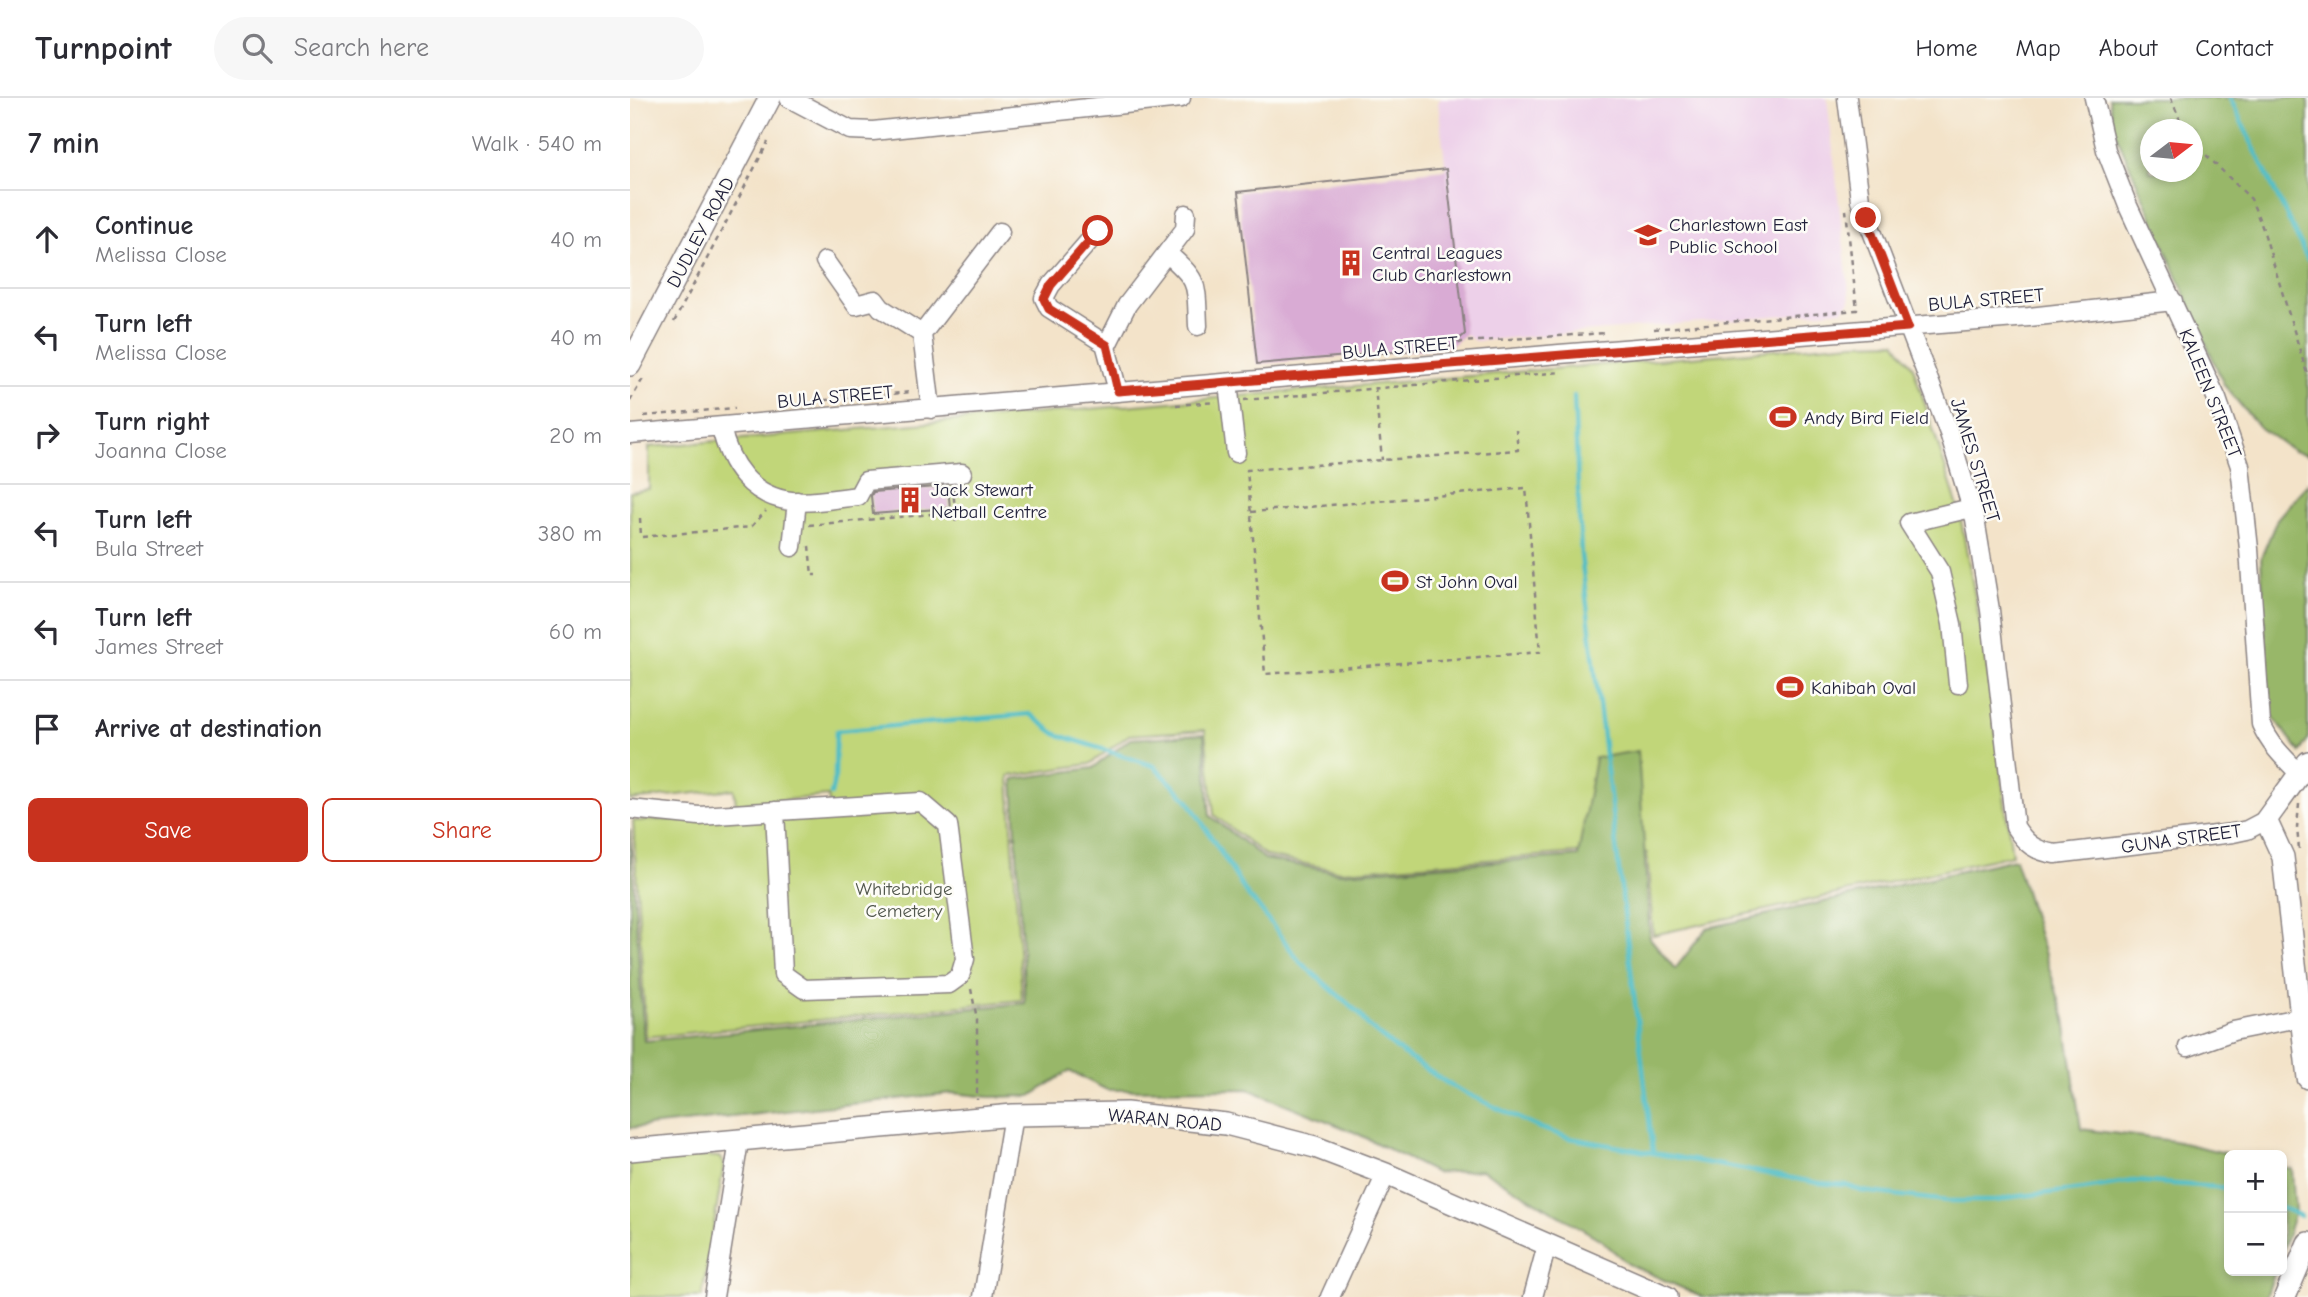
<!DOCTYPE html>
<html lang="en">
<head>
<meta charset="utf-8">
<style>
	body { margin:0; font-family:"Comic Neue",sans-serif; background:#f7f7f7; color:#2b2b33 }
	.controls { position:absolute; right:21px; bottom:21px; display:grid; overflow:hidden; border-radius:10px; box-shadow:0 4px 10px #0003 }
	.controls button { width:63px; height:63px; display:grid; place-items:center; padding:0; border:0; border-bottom:2px solid #e1e1e2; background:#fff; color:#2b2b33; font:35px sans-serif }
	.compass { position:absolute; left:1510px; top:21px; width:63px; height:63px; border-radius:50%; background:#fff; box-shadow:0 4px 10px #0003; rotate:74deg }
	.stop { position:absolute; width:21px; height:21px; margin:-16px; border:5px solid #c8321e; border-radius:50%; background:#fff }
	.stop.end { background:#c8321e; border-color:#fff; box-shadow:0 2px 7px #0008 }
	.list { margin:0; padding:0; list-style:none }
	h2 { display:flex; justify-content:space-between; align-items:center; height:91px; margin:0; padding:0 28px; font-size:30px }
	h2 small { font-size:23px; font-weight:400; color:#7c7c81 }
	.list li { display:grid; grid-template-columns:46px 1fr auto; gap:21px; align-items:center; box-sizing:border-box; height:98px; padding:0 28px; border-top:2px solid #e1e1e2 }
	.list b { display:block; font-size:26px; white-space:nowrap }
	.list p { margin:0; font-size:23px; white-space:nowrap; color:#7c7c81 }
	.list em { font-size:23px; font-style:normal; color:#7c7c81 }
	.actions { display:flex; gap:14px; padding:21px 28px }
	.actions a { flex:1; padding:16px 0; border:2px solid #c8321e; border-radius:10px; text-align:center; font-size:24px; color:#c8321e }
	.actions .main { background:#c8321e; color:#fff }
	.icon { flex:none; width:38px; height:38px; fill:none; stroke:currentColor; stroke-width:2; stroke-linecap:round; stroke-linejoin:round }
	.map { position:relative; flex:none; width:1678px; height:1199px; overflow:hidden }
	header { display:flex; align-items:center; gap:42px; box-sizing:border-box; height:98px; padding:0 35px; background:#fff; border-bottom:2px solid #e1e1e2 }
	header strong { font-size:33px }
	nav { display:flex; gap:38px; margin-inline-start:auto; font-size:24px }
	.search { width:490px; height:63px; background:#f7f7f7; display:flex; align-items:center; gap:18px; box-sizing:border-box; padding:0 24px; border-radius:38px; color:#7c7c81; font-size:26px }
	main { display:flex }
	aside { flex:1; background:#fff }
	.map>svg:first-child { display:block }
	.built { fill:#edd0e9 }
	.green { fill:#c1d679; stroke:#727c5a; stroke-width:2 }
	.forest { fill:#98b769; stroke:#5d6c52; stroke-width:2; fill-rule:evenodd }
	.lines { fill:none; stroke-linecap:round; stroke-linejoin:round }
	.stream { stroke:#4fbdc6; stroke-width:4.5 }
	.building { fill:#d9abd4 }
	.minor-casing { stroke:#8a8282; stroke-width:21 }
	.major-casing { stroke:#8a8282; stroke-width:24 }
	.path { stroke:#8a8282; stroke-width:2.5; stroke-dasharray:5 5; stroke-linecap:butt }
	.minor { stroke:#fff; stroke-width:18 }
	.major { stroke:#fff; stroke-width:21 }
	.route { stroke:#c8321e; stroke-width:9 }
	.labels { text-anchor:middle; stroke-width:5; stroke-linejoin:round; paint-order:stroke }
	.poi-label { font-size:19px; fill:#22223b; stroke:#fdfcf7; text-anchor:start }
	.street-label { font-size:19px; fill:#22223b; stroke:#fdfcf7 }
	.park-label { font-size:19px; fill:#52584e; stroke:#fdfcf7 }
</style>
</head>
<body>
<header>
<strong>Turnpoint</strong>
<div class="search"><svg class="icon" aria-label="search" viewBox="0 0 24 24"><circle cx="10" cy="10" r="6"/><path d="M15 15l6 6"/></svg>Search here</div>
<nav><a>Home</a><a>Map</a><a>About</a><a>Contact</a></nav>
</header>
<main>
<aside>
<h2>7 min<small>Walk · 540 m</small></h2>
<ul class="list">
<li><svg class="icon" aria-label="ahead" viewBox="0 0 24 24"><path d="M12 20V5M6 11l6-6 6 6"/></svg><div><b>Continue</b><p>Melissa Close</p></div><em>40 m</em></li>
<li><svg class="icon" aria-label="left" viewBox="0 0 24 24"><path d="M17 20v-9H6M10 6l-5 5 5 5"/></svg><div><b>Turn left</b><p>Melissa Close</p></div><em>40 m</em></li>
<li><svg class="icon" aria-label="right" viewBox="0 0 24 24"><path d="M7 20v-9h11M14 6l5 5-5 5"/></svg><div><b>Turn right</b><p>Joanna Close</p></div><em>20 m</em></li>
<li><svg class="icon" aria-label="left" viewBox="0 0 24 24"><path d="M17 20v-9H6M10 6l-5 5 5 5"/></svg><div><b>Turn left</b><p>Bula Street</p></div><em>380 m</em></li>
<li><svg class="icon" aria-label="left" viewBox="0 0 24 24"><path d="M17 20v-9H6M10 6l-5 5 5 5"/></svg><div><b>Turn left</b><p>James Street</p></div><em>60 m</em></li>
<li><svg class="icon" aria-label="arrive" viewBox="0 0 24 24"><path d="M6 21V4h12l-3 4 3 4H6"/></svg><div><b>Arrive at destination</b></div></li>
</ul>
<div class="actions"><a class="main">Save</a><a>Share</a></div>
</aside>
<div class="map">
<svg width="1678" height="1199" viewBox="0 0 1678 1199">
	<rect width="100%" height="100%" fill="#fdfcf7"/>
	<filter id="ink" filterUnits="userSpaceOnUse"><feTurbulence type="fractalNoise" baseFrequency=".0143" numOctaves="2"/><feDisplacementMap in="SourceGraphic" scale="14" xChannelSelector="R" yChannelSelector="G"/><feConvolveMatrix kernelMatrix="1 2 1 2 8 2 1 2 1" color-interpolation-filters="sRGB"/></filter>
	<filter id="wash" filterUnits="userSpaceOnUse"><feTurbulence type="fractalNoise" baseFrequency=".00686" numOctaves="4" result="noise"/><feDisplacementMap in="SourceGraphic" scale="28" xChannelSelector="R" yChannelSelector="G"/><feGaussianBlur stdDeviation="1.57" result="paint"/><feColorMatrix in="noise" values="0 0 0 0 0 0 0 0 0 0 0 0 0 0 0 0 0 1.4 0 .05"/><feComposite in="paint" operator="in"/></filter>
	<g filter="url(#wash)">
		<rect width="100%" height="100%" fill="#f3e3c9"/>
		<path class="built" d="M811,0H1197L1220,203L1213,212L845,243L835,236L808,4Z"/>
		<path class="green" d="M1265,244L1283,269L1329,412L1354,547L1382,757L1023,837L1017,755H947L711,773L636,758L584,717L575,632L499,637L460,666L379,678L392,902L16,939L3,723L200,715L198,698L106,706L104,691L0,702V394L19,391V349C420,313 822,281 1223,245Z
			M71,1058L89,1059L94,1066L72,1199H0V1064Z"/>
		<path class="forest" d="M1479,0H1678V357L1663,353L1628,328L1594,287L1483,29ZM1520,32H1562V74H1520Z
			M1678,385V641L1670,654L1639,614L1631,460L1647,421Z
			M574,636L580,718L635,761L710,775L948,758L965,660L1008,653L1020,840L1045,871L1077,830L1385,761L1435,921L1451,1031L1544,1043L1604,1057H1599V1173H1645L1636,1199H1072L998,1166L971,1142L852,1072L806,1075L724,1034L618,991L477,992L439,973L401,998L360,999L322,995L0,1030V731L14,943L395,905L383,681L463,670L500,641Z
			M1652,1069L1662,1071L1665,1114L1652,1154Z"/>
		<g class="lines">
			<path class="stream" d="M1600,0L1678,162
				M944,298L951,457L1023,1054
				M201,696L205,678L206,633L400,616L426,636L524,668L558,702L618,798L627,807L670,864L730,916L738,928L773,956L823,989L907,1029L940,1040L1189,1085L1216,1087L1231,1093L1317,1103H1367L1382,1099L1454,1091L1503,1083L1599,1090
				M1652,1110L1671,1118"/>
		</g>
		<g id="blocks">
			<path class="building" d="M816,71L835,236L820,249L627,266L608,94Z
				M318,388L320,410L243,416L241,398L243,394Z"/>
		</g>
	</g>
	<g filter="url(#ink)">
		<use href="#blocks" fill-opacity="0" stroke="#8a8282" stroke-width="2"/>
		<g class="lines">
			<g class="minor-casing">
				<path id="minor" d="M159,0L220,32L243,33L551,0
					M1217,0L1230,102L1319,335L1345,421L1360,512L1385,729C1396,746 1405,753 1425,756L1603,735L1617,732L1636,722
					M1464,0L1476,52L1498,108L1587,301L1610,368L1619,451L1631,626C1640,647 1654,660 1670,676
					M468,133L421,187L414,200L419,210L477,247
					M537,155C570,184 566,185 568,228
					M195,163L226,207L245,202L251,210L292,236
					M598,285L606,355
					M488,293L476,249L497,207L555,131L556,116
					M301,311L292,236L370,134
					M91,329C99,367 121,398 161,403C183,406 207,400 228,398L236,383L332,375
					M0,336L929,256L1399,219L1543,203
					M162,449L167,403
					M1328,586L1322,526L1310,474L1279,425L1341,410
					M0,711L69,718L291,704L318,727L335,861L330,878L319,886L174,891L153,876L145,713
					M1558,949L1603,933L1673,919
					M84,1199L109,1043
					M353,1199L383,1017
					M700,1199L756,1076
					M903,1199L917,1147"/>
			</g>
			<g class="major-casing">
				<path id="major" d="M0,267L140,0
					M1678,664L1636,722L1653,759L1678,980
					M0,1052L383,1017L496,1015L596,1026L685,1049L756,1076L1037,1199
					M1655,1199L1678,1145"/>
			</g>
			<path class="path" d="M1541,0L1554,32
				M1562,43L1621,101L1633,131L1678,279
				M44,224L138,44
				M1024,231L1227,212L1216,112
				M819,249L832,244L976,235
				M745,289L752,362
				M614,302L932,274
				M0,303L14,279
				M174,304L282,294
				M546,307L586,304
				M14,318L105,310
				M323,389L326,427
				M621,414L896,390L910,554L635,576L617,372L888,352L886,332
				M10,420L11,439L121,429L136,413
				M179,427L325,414
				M179,448L182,477H186
				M1669,706L1667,730L1669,751
				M341,891L347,921V1002"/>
			<use href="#minor" class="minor"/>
			<use href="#major" class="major"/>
		</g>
	</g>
	<g class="lines" filter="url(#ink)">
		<path class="route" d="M468,133L421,187L414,201L419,211L477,247L488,293L1278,229L1236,120"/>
	</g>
	<defs>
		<g id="school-bare" transform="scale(2.1)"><path d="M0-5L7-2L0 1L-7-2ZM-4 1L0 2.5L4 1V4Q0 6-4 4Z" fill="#c8321e" stroke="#fdfcf7" stroke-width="2.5" paint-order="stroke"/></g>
		<g id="building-bare" transform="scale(2.1)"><path d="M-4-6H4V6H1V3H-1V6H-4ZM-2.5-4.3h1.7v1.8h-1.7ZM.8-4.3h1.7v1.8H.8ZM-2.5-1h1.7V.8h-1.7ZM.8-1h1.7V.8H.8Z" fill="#c8321e" stroke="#fdfcf7" stroke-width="2.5" paint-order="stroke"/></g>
		<g id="stadium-bare" transform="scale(2.1)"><path d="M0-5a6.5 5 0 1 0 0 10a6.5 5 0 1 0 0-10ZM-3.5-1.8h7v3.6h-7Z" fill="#c8321e" stroke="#fdfcf7" stroke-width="2.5" paint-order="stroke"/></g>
	</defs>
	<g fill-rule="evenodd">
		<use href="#school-bare" x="1018" y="137"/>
		<use href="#building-bare" x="721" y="165"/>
		<use href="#stadium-bare" x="1153" y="319"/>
		<use href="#building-bare" x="280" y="402"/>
		<use href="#stadium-bare" x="765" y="483"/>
		<use href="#stadium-bare" x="1160" y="589"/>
	</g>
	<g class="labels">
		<g class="poi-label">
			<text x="1039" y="133">Charlestown East<tspan x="1039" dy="22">Public School</tspan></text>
			<text x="742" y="161">Central Leagues<tspan x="742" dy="22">Club Charlestown</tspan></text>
			<text x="1174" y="326">Andy Bird Field</text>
			<text x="301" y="398">Jack Stewart<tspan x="301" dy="22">Netball Centre</tspan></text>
			<text x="786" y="490">St John Oval</text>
			<text x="1181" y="596">Kahibah Oval</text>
		</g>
		<g class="street-label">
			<text transform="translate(70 134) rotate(-62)" y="7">DUDLEY ROAD</text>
			<text transform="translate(1356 201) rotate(-5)" y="7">BULA STREET</text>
			<text transform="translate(770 249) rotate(-5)" y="7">BULA STREET</text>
			<text transform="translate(1581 295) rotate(68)" y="7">KALEEN STREET</text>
			<text transform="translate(205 298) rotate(-5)" y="7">BULA STREET</text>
			<text transform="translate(1346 362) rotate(73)" y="7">JAMES STREET</text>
			<text transform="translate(1551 740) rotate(-8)" y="7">GUNA STREET</text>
			<text transform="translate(535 1021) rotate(5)" y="7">WARAN ROAD</text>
		</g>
		<g class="park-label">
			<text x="274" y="797">Whitebridge<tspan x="274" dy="22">Cemetery</tspan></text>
		</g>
	</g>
</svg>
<div class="controls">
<button>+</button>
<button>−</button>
</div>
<svg class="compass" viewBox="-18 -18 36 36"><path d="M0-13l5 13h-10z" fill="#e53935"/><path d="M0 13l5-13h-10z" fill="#7c7c81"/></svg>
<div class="stop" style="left:468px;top:133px"></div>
<div class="stop end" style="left:1236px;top:120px"></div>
</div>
</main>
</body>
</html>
